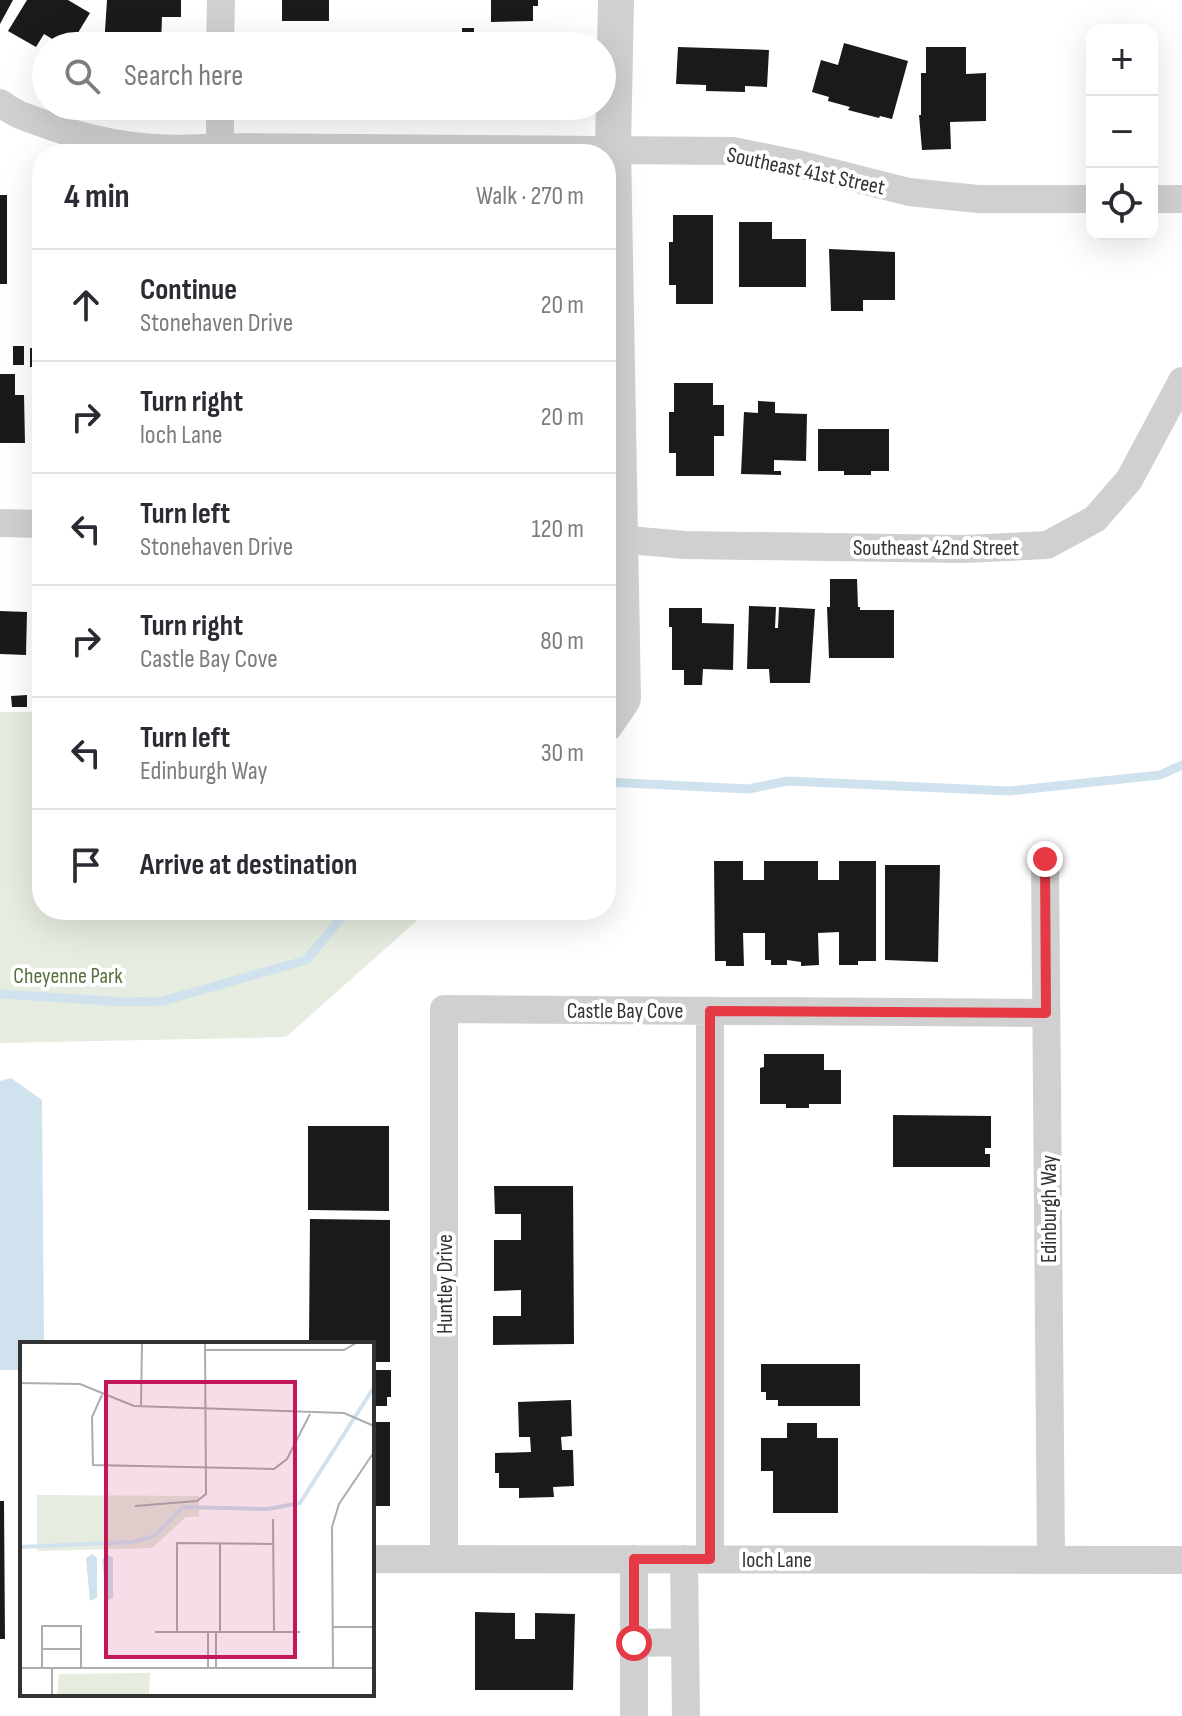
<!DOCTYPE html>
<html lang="en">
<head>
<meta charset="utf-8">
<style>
	body { margin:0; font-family:"Sofia Sans Condensed",sans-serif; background:#f2f2f3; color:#2b2b33 }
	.controls { position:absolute; right:24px; top:24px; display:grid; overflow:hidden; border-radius:16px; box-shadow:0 8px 32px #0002 }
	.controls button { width:72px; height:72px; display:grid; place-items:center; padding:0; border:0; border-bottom:2px solid #e1e1e2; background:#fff; color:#2b2b33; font:40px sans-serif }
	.stop { position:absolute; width:24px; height:24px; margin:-18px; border:6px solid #e63946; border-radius:50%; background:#fff }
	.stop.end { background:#e63946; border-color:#fff; box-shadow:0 2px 8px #0008 }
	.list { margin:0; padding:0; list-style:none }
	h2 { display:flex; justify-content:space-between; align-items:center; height:104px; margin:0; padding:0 32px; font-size:34px }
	h2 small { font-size:26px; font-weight:400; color:#7c7c81 }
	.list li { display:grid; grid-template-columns:52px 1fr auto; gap:24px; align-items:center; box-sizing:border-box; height:112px; padding:0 32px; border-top:2px solid #e1e1e2 }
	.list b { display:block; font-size:30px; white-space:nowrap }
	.list p { margin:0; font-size:26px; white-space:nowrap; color:#7c7c81 }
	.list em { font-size:26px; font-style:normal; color:#7c7c81 }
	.icon { flex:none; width:44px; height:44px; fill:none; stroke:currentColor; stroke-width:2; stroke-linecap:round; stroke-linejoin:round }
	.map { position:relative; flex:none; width:1182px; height:1716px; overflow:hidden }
	.search { position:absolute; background:#fff; box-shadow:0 8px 32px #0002; left:32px; top:32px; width:584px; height:88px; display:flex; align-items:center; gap:20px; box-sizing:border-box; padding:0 28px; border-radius:44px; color:#7c7c81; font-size:30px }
	.panel { position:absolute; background:#fff; box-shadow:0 8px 32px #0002; left:32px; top:144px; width:584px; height:776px; border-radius:32px }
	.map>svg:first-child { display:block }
	.green { fill:#e6ecdf }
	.water { fill:#cfe2ee }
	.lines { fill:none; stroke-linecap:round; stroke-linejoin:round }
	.stream { stroke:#cfe2ee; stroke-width:9 }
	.building { fill:#1a1a1a }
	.minor { stroke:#d0d0d0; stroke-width:28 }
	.tertiary { stroke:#d0d0d0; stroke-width:36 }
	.route { stroke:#e63946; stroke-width:10 }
	.labels { text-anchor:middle; stroke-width:8; stroke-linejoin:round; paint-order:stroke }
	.street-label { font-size:22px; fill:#333; stroke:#fff }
	.park-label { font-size:22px; fill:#56703f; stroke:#fff }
	.inset-river { fill:none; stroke:#cfe2ee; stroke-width:4 }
	.inset-road { fill:none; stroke:#adadad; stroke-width:2 }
	.view { fill:#c2185b; fill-opacity:0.15; stroke:#c2185b; stroke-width:4 }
	.inset-edge { fill:none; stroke:#333; stroke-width:4 }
</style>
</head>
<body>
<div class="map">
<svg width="1182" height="1716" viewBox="0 0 1182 1716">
	<rect width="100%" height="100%" fill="#fff"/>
	<path class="green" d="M0,712H42V910H429L286,1037L0,1043Z"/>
	<path class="water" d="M11,1078L42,1100L44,1344H22V1370H0V1081Z"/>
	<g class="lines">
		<path class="stream" d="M606,782L748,789L788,781L1009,791L1160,775L1182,765
			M0,994L125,1002L163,1001L306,960L348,910"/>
	</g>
	<path class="building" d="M0,0H13L0,24Z
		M27,0H68L90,13L70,46H64L44,34L36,47L8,31Z
		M107,0H181V17H162L161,46H104Z
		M282,0H329V21H282Z
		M491,0H538V6H533V21L491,22Z
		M462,28H474V43L462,42Z
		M844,43L908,61L892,119L880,116L879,118L848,110L850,107L828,101L829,97L812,92L821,60L838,65Z
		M678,47L769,50L767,87L745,86V92L706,91V85L676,84Z
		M926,47H966V74L986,73V121L950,122L951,149L922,150L919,115H921V73H926Z
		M32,178L42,179V257H36V217L32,202Z
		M0,195H7V284H0Z
		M673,215H713V304H676V285H669V242H673Z
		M739,222H772V239H806V287H739Z
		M829,249L895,252V300H863V311H831Z
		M13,346H24V365H13Z
		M30,348H42V367H30Z
		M0,374H15V395H24L25,443H0Z
		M674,383H713V405H724V436H714V476H676V453H669V412H674Z
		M38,389H42V457H34Z
		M758,401L775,402V413L807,414L806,461L774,460V471H781V475L741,474L744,412L758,413Z
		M818,429H889V471H871V475H844V471H818Z
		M830,579H857L858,607H860V610H894V658H829L827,607H830Z
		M35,591H42V641H36Z
		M749,606L776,607L775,628H778L779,607L815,609L810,683H770L769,669H747Z
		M669,608H702V623L734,624L733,670L703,669L702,685H684V670H672V627H669Z
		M0,611L27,612L26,655L0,654Z
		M27,695V707H12L11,696Z
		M714,861H743V880H764V861H818V880H839V861H876V961H858V965H839V932L818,933L819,965L801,966V962L787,960V965H771V960H765V933H743L744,966H726V961H715Z
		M885,865H940L938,962L885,960Z
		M764,1054H824V1070H841V1104H809V1108H786V1104H760V1068L764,1067Z
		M893,1115L991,1116V1148H985V1154H990V1167H893Z
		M308,1126H389V1211L308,1210Z
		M494,1186H573L574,1344L493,1345V1316H521V1290L494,1291V1240H521V1214H495Z
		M310,1219L390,1220V1362H372V1344H309Z
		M761,1364H860V1406H778V1400H766V1392H761Z
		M372,1370H391V1397H387V1406H376V1412H372Z
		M571,1400L572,1436L561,1437L562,1450H573L574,1486L553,1487L554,1497L519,1498V1488H499V1473H495V1453L531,1452L530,1437H519L518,1402Z
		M372,1422H390V1506H372Z
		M787,1423H817V1438H838V1513H773V1471H761V1438H787Z
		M0,1501H4L5,1639H0Z
		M475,1612L515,1613V1639H535V1613L575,1614L573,1690H475Z"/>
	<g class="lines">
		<path class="minor" d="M220,46L221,0
			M0,103C15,115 32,119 50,126C110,147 157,152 220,147L733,151L802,165L909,192L978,199H1092
			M220,147V106
			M1152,199H1182
			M0,523L42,524
			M606,538L685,545L964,549L1047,545L1095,519L1129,480L1182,381
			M1045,859L1051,1560
			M710,1011V1559
			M372,1559L1182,1560
			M444,1559V1009L1046,1013
			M684,1559L686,1716
			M634,1643L685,1642
			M634,1716V1559"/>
		<path class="tertiary" d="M606,724L623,699L613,149L616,0"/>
	</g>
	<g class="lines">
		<path class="route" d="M634,1643V1559H710V1011L1046,1013L1045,859"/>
	</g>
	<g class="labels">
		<g class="street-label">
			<text transform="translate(806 170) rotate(12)" y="8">Southeast 41st Street</text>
			<text x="936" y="555">Southeast 42nd Street</text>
			<text x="625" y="1018">Castle Bay Cove</text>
			<text transform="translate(1048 1209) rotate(-90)" y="8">Edinburgh Way</text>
			<text transform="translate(444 1284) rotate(-90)" y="8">Huntley Drive</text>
			<text x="777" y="1567">loch Lane</text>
		</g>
		<g class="park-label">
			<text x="68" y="983">Cheyenne Park</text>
		</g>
	</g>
	<g transform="translate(20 1342)">
		<rect width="354" height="354" fill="#fff"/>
		<path d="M17,153L179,154V175H166L132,206L17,209ZM130,331L129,353H37L39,332Z" fill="#e6ecdf"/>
		<path d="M72,212L77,216V256L70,259L66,216ZM88,213L93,216V256L86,259L82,217Z" fill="#cfe2ee"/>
		<path class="inset-river" d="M0,205L112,200L135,194L163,165L248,167L280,161L354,45"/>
		<path class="inset-road" d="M185,8H324L336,1M0,41L60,42L114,64L324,71L354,84M82,53L72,75L73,123L254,127L267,117L290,72M121,63L122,1M115,164L177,159L186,152L185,1M253,177L254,290M200,202V290M313,285H354M135,290H280M157,290V201L254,202M196,290V326M22,307H61M0,326H354M22,326V284H61V326M188,326V290M313,326L312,185L319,162L354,110M32,353V326"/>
		<path class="view" d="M86,40H275V315H86Z"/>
		<rect width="354" height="354" class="inset-edge"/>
	</g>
</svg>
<div class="controls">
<button>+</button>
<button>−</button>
<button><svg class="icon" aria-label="locate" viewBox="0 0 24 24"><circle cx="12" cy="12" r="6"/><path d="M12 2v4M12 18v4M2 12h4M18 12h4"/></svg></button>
</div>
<div class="stop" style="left:634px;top:1643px"></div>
<div class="stop end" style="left:1045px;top:859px"></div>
<div class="search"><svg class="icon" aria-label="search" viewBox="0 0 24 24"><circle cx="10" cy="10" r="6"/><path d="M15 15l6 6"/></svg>Search here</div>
<section class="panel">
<h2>4 min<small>Walk · 270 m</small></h2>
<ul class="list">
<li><svg class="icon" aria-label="ahead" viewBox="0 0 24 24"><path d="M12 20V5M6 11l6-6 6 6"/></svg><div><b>Continue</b><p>Stonehaven Drive</p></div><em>20 m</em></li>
<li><svg class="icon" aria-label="right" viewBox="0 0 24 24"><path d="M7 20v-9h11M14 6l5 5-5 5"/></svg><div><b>Turn right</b><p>loch Lane</p></div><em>20 m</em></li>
<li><svg class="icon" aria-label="left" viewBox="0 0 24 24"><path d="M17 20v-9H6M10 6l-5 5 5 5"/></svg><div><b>Turn left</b><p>Stonehaven Drive</p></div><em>120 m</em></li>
<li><svg class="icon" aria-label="right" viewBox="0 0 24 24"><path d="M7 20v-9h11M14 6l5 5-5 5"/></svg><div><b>Turn right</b><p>Castle Bay Cove</p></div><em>80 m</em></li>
<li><svg class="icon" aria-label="left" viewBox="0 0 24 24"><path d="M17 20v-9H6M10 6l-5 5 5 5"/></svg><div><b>Turn left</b><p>Edinburgh Way</p></div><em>30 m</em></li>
<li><svg class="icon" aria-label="arrive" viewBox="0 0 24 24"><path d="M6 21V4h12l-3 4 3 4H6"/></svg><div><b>Arrive at destination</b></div></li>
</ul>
</section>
</div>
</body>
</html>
